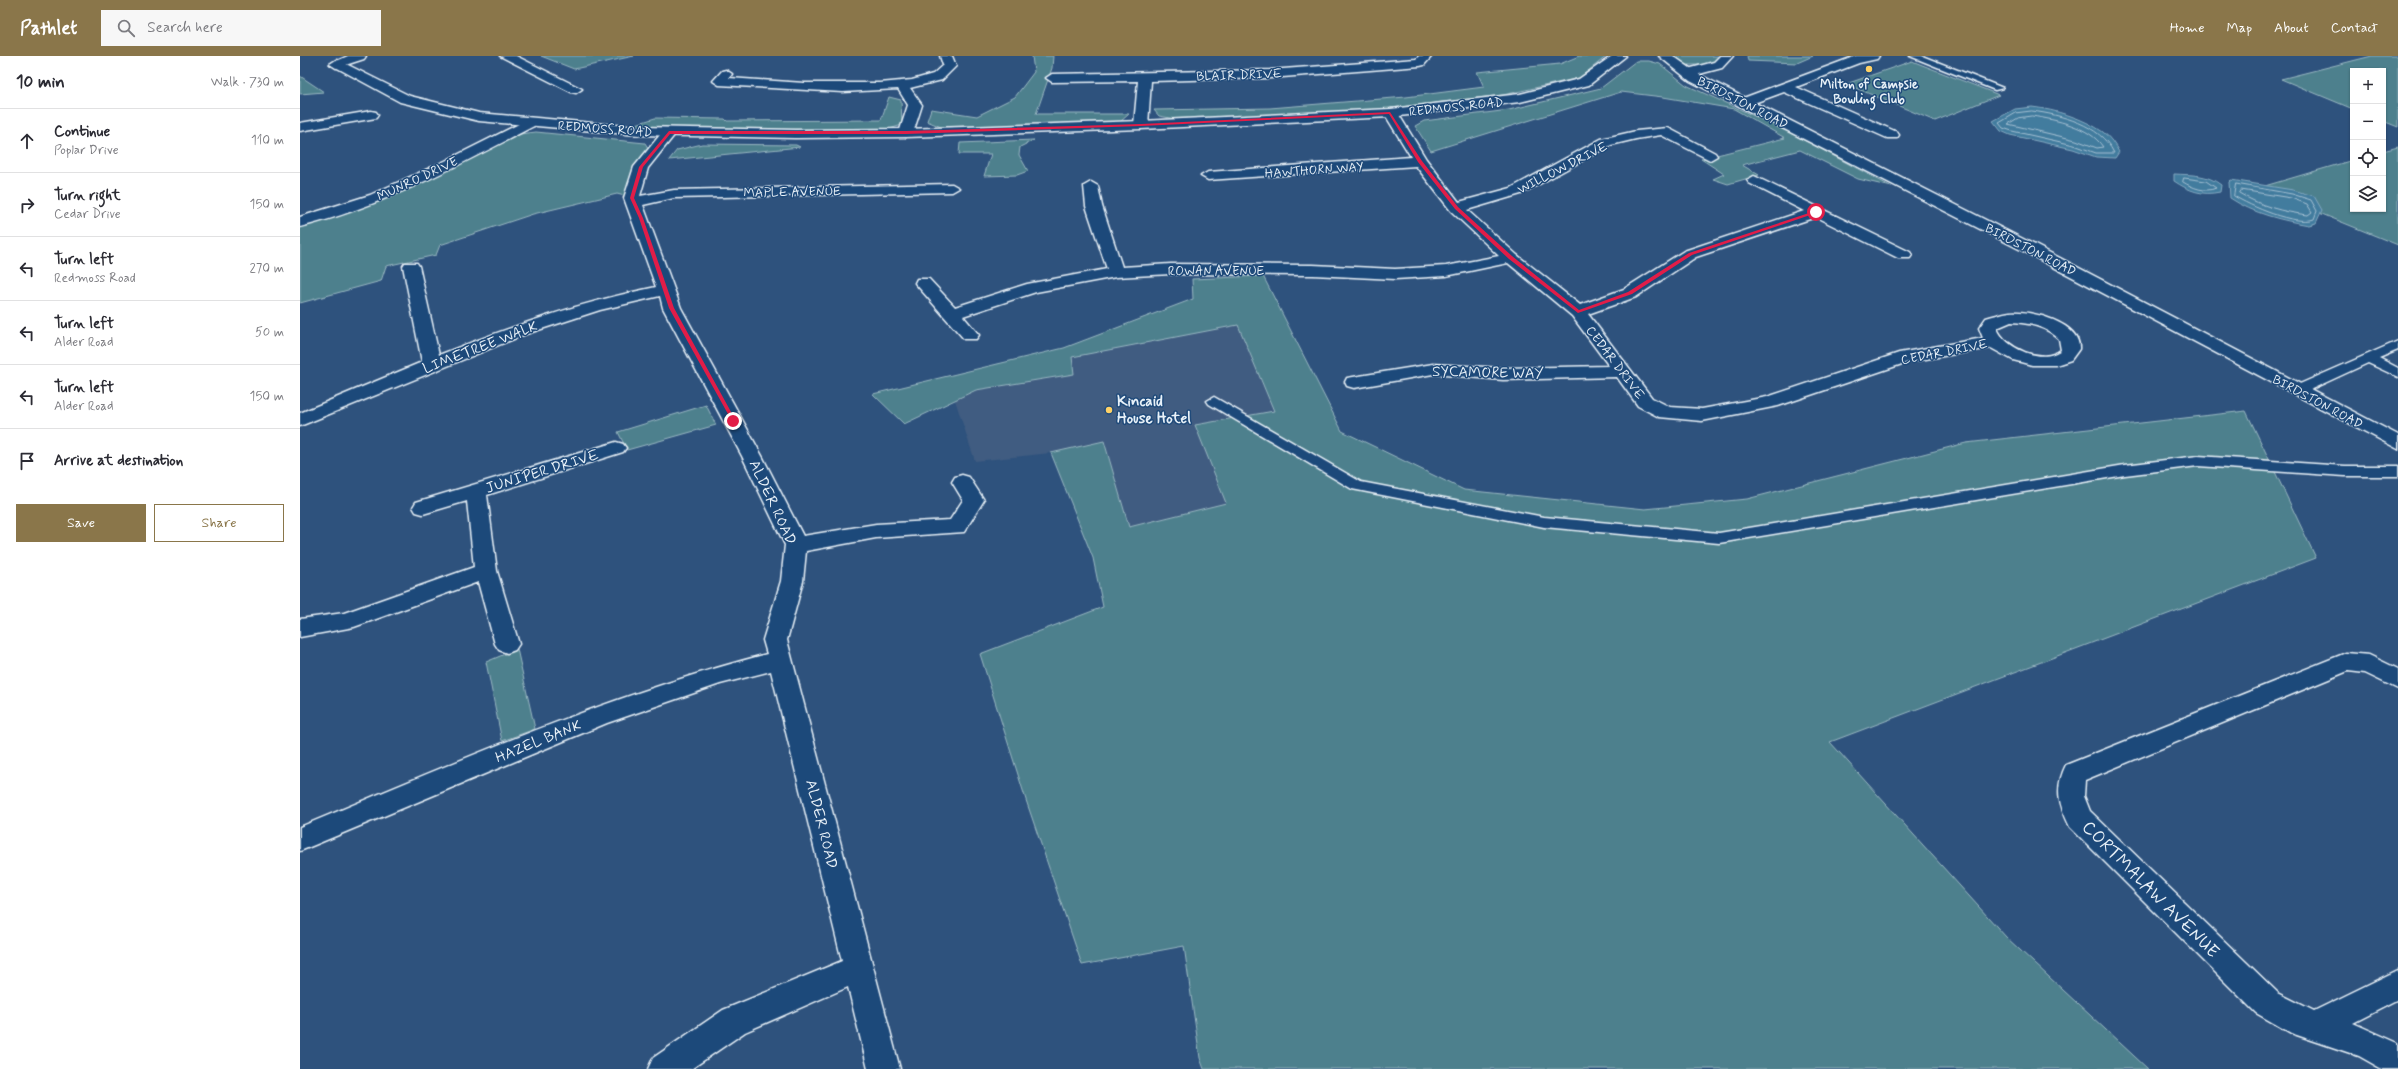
<!DOCTYPE html>
<html lang="en">
<head>
<meta charset="utf-8">
<style>
	body { margin:0; font-family:Mynerve,sans-serif; background:#f7f7f7; color:#2b2b33 }
	.controls { position:absolute; right:12px; top:12px; display:grid; overflow:hidden; border-radius:0px; box-shadow:0 1px 3px #0004 }
	.controls button { width:36px; height:36px; display:grid; place-items:center; padding:0; border:0; border-bottom:1px solid #e1e1e2; background:#fff; color:#2b2b33; font:20px sans-serif }
	.stop { position:absolute; width:12px; height:12px; margin:-9px; border:3px solid #e11d48; border-radius:50%; background:#fff }
	.stop.end { background:#e11d48; border-color:#fff; box-shadow:0 1px 4px #0008 }
	.list { margin:0; padding:0; list-style:none }
	h2 { display:flex; justify-content:space-between; align-items:center; height:52px; margin:0; padding:0 16px; font-size:17px }
	h2 small { font-size:13px; font-weight:400; color:#7c7c81 }
	.list li { display:grid; grid-template-columns:26px 1fr auto; gap:12px; align-items:center; box-sizing:border-box; height:64px; padding:0 16px; border-top:1px solid #e1e1e2 }
	.list b { display:block; font-size:15px; white-space:nowrap }
	.list p { margin:0; font-size:13px; white-space:nowrap; color:#7c7c81 }
	.list em { font-size:13px; font-style:normal; color:#7c7c81 }
	.actions { display:flex; gap:8px; padding:12px 16px }
	.actions a { flex:1; padding:9px 0; border:1px solid #8a764a; border-radius:0px; text-align:center; font-size:14px; color:#8a764a }
	.actions .main { background:#8a764a; color:#fff }
	.icon { flex:none; width:22px; height:22px; fill:none; stroke:currentColor; stroke-width:2; stroke-linecap:round; stroke-linejoin:round }
	.map { position:relative; flex:none; width:2098px; height:1013px; overflow:hidden }
	header { display:flex; align-items:center; gap:24px; box-sizing:border-box; height:56px; padding:0 20px; background:#8a764a; color:#fff }
	header strong { font-size:19px }
	nav { display:flex; gap:22px; margin-inline-start:auto; font-size:14px }
	.search { width:280px; height:36px; background:#f7f7f7; display:flex; align-items:center; gap:10px; box-sizing:border-box; padding:0 14px; border-radius:0px; color:#7c7c81; font-size:15px }
	main { display:flex }
	aside { flex:1; background:#fff }
	.map>svg:first-child { display:block }
	.built { fill:#405c81 }
	.green { fill:#4d808d; stroke:#9ab8c2 }
	.water { fill:#437b9e; stroke:#85aac2 }
	.lines { fill:none; stroke-linecap:round; stroke-linejoin:round }
	.shore { stroke:#a6c2d4; stroke-width:1 }
	.lane-casing { stroke:#e8f1f8; stroke-width:3 }
	.street-casing { stroke:#e8f1f8; stroke-width:3 }
	.secondary-casing { stroke:#e8f1f8; stroke-width:3 }
	.lane { fill:#1f4a7a; fill-rule:evenodd }
	.street { fill:#1f4a7a; fill-rule:evenodd }
	.secondary { fill:#1f4a7a; fill-rule:evenodd }
	.route { fill:#e11d48 }
	.poi-dot { fill:#ffd166; stroke:#1f4a7a; stroke-width:1.5 }
	.labels { text-anchor:middle; stroke-width:3; stroke-linejoin:round; paint-order:stroke }
	.far-street-label { font-size:13px; fill:#e8f1f8; stroke:#1f4a7a }
	.far-poi-label { font-size:13px; font-weight:bold; fill:#e8f1f8; stroke:#1f4a7a }
	.street-label { font-size:15px; fill:#e8f1f8; stroke:#1f4a7a }
	.poi-label { font-size:15px; font-weight:bold; fill:#e8f1f8; stroke:#1f4a7a; text-anchor:start }
	.near-street-label { font-size:18px; fill:#e8f1f8; stroke:#1f4a7a }
</style>
</head>
<body>
<header>
<strong>Pathlet</strong>
<div class="search"><svg class="icon" aria-label="search" viewBox="0 0 24 24"><circle cx="10" cy="10" r="6"/><path d="M15 15l6 6"/></svg>Search here</div>
<nav><a>Home</a><a>Map</a><a>About</a><a>Contact</a></nav>
</header>
<main>
<aside>
<h2>10 min<small>Walk · 730 m</small></h2>
<ul class="list">
<li><svg class="icon" aria-label="ahead" viewBox="0 0 24 24"><path d="M12 20V5M6 11l6-6 6 6"/></svg><div><b>Continue</b><p>Poplar Drive</p></div><em>110 m</em></li>
<li><svg class="icon" aria-label="right" viewBox="0 0 24 24"><path d="M7 20v-9h11M14 6l5 5-5 5"/></svg><div><b>Turn right</b><p>Cedar Drive</p></div><em>150 m</em></li>
<li><svg class="icon" aria-label="left" viewBox="0 0 24 24"><path d="M17 20v-9H6M10 6l-5 5 5 5"/></svg><div><b>Turn left</b><p>Redmoss Road</p></div><em>270 m</em></li>
<li><svg class="icon" aria-label="left" viewBox="0 0 24 24"><path d="M17 20v-9H6M10 6l-5 5 5 5"/></svg><div><b>Turn left</b><p>Alder Road</p></div><em>50 m</em></li>
<li><svg class="icon" aria-label="left" viewBox="0 0 24 24"><path d="M17 20v-9H6M10 6l-5 5 5 5"/></svg><div><b>Turn left</b><p>Alder Road</p></div><em>150 m</em></li>
<li><svg class="icon" aria-label="arrive" viewBox="0 0 24 24"><path d="M6 21V4h12l-3 4 3 4H6"/></svg><div><b>Arrive at destination</b></div></li>
</ul>
<div class="actions"><a class="main">Save</a><a>Share</a></div>
</aside>
<div class="map">
<svg width="2098" height="1013" viewBox="0 0 2098 1013">
	<rect width="100%" height="100%" fill="#2e527d"/>
	<filter id="ink" filterUnits="userSpaceOnUse"><feTurbulence type="fractalNoise" baseFrequency=".025" numOctaves="2"/><feDisplacementMap in="SourceGraphic" scale="8" xChannelSelector="R" yChannelSelector="G"/><feConvolveMatrix kernelMatrix="1 2 1 2 8 2 1 2 1" color-interpolation-filters="sRGB"/></filter>
	<g filter="url(#ink)">
		<path class="built" d="M939,269L974,355L926,447L829,471L804,385L751,397L675,405L655,344L676,334L774,318L772,301Z"/>
		<path class="green" d="M241,0H334L274,13Z
			M732,0H753L752,12L736,58H829L820,66L641,71L627,65L631,53L677,60L715,41L734,16Z
			M1279,0H1307L1279,22L1203,39L1057,56L876,63L859,60L854,54L970,52L1106,41L1184,31L1177,16L1260,8Z
			M1373,0H1427L1418,9H1386Z
			M1447,0H1513L1497,7L1448,5Z
			M2072,0H2098V71L2083,65V15H2053V53L1981,23Z
			M1336,5H1349L1360,8L1386,29L1485,74L1592,131L1558,123L1500,94L1442,109L1459,119L1428,128L1413,123L1424,118L1401,103L1485,82L1434,53L1363,41L1321,36L1131,95L1115,70L1124,65L1209,54L1301,32Z
			M1612,5L1699,39L1635,65L1546,28Z
			M0,20L24,36L0,38Z
			M589,41L601,44L602,69L586,74L387,73L330,70L355,62L425,63L427,65L581,64Z
			M236,76L345,87L352,98L332,142L317,138L233,158L140,189L136,199L86,210L81,225L0,247V166L75,142L212,79Z
			M734,84L720,91L719,99L728,115L717,119L684,120L691,98H659L660,87Z
			M402,88L496,89L500,91L369,104L377,94Z
			M2098,91V189L1958,132L2053,104V153H2083V95Z
			M963,220L1042,375L1164,434L1345,453L1447,443L1666,387L1946,355L2016,502L1530,686L1706,881L1848,1013H904L900,1002L884,890L782,909L726,744L680,598L803,551L793,502L751,397L804,385L829,471L926,447L895,369L974,355L938,269L772,301L774,318L676,334L604,368L573,338L764,292L893,243L892,223Z
			M406,349L416,369L327,394L318,376Z
			M217,593L235,673L202,685L186,606Z"/>
		<path class="water" d="M1732,51C1756,54 1783,62 1803,76C1810,81 1815,89 1819,96L1815,102L1796,101L1773,93L1710,79L1701,75L1693,65L1715,53Z
			M1874,118C1892,119 1907,118 1921,129L1920,136C1902,140 1889,135 1874,125Z
			M1931,124L1993,134L2014,140L2022,154L2016,167L2009,169C1981,164 1954,158 1930,142L1929,126Z"/>
		<g class="lines">
			<path class="shore" d="M1732,55C1761,59 1800,68 1814,97H1796L1774,89L1712,75L1703,72L1699,67L1716,57Z
				M1732,60C1756,64 1789,70 1803,91L1797,92L1776,84L1708,68L1718,62Z
				M1884,122L1906,125L1916,132C1905,137 1893,132 1883,126Z
				M1936,128L1992,138L2011,144L2017,155L2014,163C1995,170 1950,150 1934,140Z
				M1941,134L1991,142L2007,148L2012,156L2008,159C1983,156 1960,150 1939,137Z"/>
			<g class="lane-casing">
				<path id="lane" d="M1610,0H1622L1703,32L1695,34Z
					M2098,285V294L2079,302L2098,312V321L2068,307L2003,337L1998,338L1991,334L1993,331Z
					M914,341L1061,426L1244,461L1419,477L1825,409L1898,400L2045,410H2098V420H2045L1898,410L1825,419L1419,487L1244,471L1052,433L909,348L907,345Z"/>
			</g>
			<g class="street-casing">
				<path id="street" d="M48,0H66L64,3L36,12L30,8Z
					M200,0H216L282,33L276,37L271,36Z
					M640,0H652L656,10L642,24L610,32L622,49L613,77L606,81L599,77L608,49L598,33L543,36L419,29L413,25L422,15L426,14L432,18L429,22L504,27H580L612,24L633,18L643,9Z
					M1119,0H1132L1124,9L1120,10L970,22L851,25L848,69L841,73L834,69L838,25L752,26L746,22L752,18L970,14L1116,3Z
					M1420,0H1433L1422,12L1388,21L1382,17L1384,14L1414,6Z
					M1556,0H1579L1577,3L1559,7L1496,31L1597,76L1599,79L1597,82H1587L1484,36L1443,51L1436,47L1438,44Z
					M1091,53L1096,54L1126,103L1159,146L1211,132L1301,83L1336,75L1368,72L1415,97L1417,100L1410,104L1361,79L1336,83L1311,89L1221,138L1167,154L1217,199L1280,249L1324,233L1384,195L1504,155L1449,127L1447,124L1454,120L1610,196L1612,199L1610,202H1598L1516,161L1396,201L1336,241L1288,258L1352,342L1370,351L1402,353L1467,341L1599,297L1683,282L1679,272L1686,262C1694,260 1702,257 1710,256C1731,254 1781,267 1779,293L1771,304L1756,309H1732L1713,304L1691,292L1608,306L1478,350L1402,365L1359,361L1338,350L1317,321L1203,324L1133,318L1054,332L1047,330L1045,326L1047,322L1133,308L1203,312L1309,310L1272,260L1208,207L1146,220L1095,223L1013,219L871,218L816,221L736,236L663,260L679,279L676,283H664L615,227L617,223H629L655,251L727,228L807,213L786,150L784,130L791,126L798,130L802,150L822,211L871,208L1013,209L1095,213L1146,210L1199,200L1151,155L1116,110L908,124L901,120L908,116L1111,101L1084,57ZM1711,266C1729,267 1746,270 1759,283L1761,294C1743,309 1704,292 1697,272Z
					M71,55L76,56L78,59L76,62L0,75V67Z
					M229,63L236,67L234,70C159,109 83,150 0,171V161L70,139L145,105Z
					M369,73L376,77L348,112L340,140L374,134L652,128L659,132L652,136L374,142L343,149L381,252L462,400L503,480L576,468L650,464L663,444L652,426L655,421L662,419L669,421L684,444L664,476L576,482L506,495L503,525L487,584L600,1013H568L548,931L445,976L391,1013H348L353,1002L423,954L542,905L471,615L420,628L307,667L0,795V771C154,707 305,640 467,598L463,584L481,525L485,489L442,400L363,252L360,240L300,254L226,278L0,370V357L122,306L103,210L105,207H117L119,210L139,299C210,271 281,246 356,231L324,142L334,111L364,74Z
					M316,386L323,388L326,392L323,396L187,439L197,515L219,588L215,594L207,597L199,594L195,588L178,526L54,571L0,581V563L44,557L174,511L167,445L123,458L116,456L113,451L116,446Z
					M2046,597L2069,599L2098,613V633L2065,617L2048,615L1785,724L1784,740L1790,755L1978,937L2014,955L2098,914V944L2053,967L2098,987V1013H2082L2059,1000L1991,977L1956,957L1770,771C1759,748 1754,733 1766,709Z"/>
			</g>
			<g class="secondary-casing">
				<path id="secondary" d="M1312,0H1326L1289,29L1220,46L1091,61L841,73L606,81L495,82L338,79L179,65L100,46L30,8L36,4L40,5L110,40L179,57L338,71L495,74L606,73L841,65L1091,53L1220,38L1279,23Z
					M1359,0H1373L1400,19L1735,189L2098,379V393L1723,195L1390,25Z"/>
			</g>
			<use href="#lane" class="lane"/>
			<use href="#street" class="street"/>
			<use href="#secondary" class="secondary"/>
		</g>
	</g>
	<path class="route" d="M1090,56L1122,105L1158,151L1212,200L1279,254L1328,236L1389,197L1515,155L1519,156L1392,199L1332,238L1278,257L1209,203L1155,153L1118,106L1089,58L841,70L606,78H370L343,111L334,142L343,162L374,252L436,365L433,367L369,252L339,162L330,142L339,111L369,75H606L841,68Z"/>
	<g class="poi-dot">
		<circle cx="1569" cy="13" r="4"/>
		<circle cx="809" cy="354" r="4"/>
	</g>
	<g class="labels">
		<g class="far-street-label">
			<text transform="translate(939 18) rotate(-2)" y="5">BLAIR DRIVE</text>
			<text transform="translate(1443 46) rotate(27)" y="5">BIRDSTON ROAD</text>
			<text transform="translate(1156 50) rotate(-6)" y="5">REDMOSS ROAD</text>
			<text transform="translate(305 72) rotate(4)" y="5">REDMOSS ROAD</text>
			<text transform="translate(1262 111) rotate(-27)" y="5">WILLOW DRIVE</text>
			<text transform="translate(1014 113) rotate(-4)" y="5">HAWTHORN WAY</text>
			<text transform="translate(117 122) rotate(-25)" y="5">MUNRO DRIVE</text>
			<text transform="translate(492 135) rotate(-1)" y="5">MAPLE AVENUE</text>
			<text transform="translate(1731 193) rotate(27)" y="5">BIRDSTON ROAD</text>
			<text x="916" y="219">ROWAN AVENUE</text>
			<text transform="translate(1644 295) rotate(-11)" y="5">CEDAR DRIVE</text>
			<text transform="translate(1316 306) rotate(53)" y="5">CEDAR DRIVE</text>
			<text transform="translate(2018 345) rotate(28)" y="5">BIRDSTON ROAD</text>
		</g>
		<g class="far-poi-label">
			<text x="1569" y="32">Milton of Campsie<tspan x="1569" dy="15">Bowling Club</tspan></text>
		</g>
		<g class="street-label">
			<text transform="translate(180 291) rotate(-21)" y="5">LIMETREE WALK</text>
			<text transform="translate(1188 316) rotate(1)" y="5">SYCAMORE WAY</text>
			<text transform="translate(242 415) rotate(-17)" y="5">JUNIPER DRIVE</text>
			<text transform="translate(473 446) rotate(65)" y="5">ALDER ROAD</text>
			<text transform="translate(238 685) rotate(-22)" y="5">HAZEL BANK</text>
			<text transform="translate(522 768) rotate(76)" y="5">ALDER ROAD</text>
		</g>
		<g class="poi-label">
			<text x="817" y="350">Kincaid<tspan x="817" dy="17">House Hotel</tspan></text>
		</g>
		<g class="near-street-label">
			<text transform="translate(1851 833) rotate(45)" y="6">CORTMALAW AVENUE</text>
		</g>
	</g>
</svg>
<div class="controls">
<button>+</button>
<button>−</button>
<button><svg class="icon" aria-label="locate" viewBox="0 0 24 24"><circle cx="12" cy="12" r="6"/><path d="M12 2v4M12 18v4M2 12h4M18 12h4"/></svg></button>
<button><svg class="icon" aria-label="layers" viewBox="0 0 24 24"><path d="M12 4l9 5-9 5-9-5zM3 14l9 5 9-5"/></svg></button>
</div>
<div class="stop" style="left:1516px;top:156px"></div>
<div class="stop end" style="left:433px;top:365px"></div>
</div>
</main>
</body>
</html>
